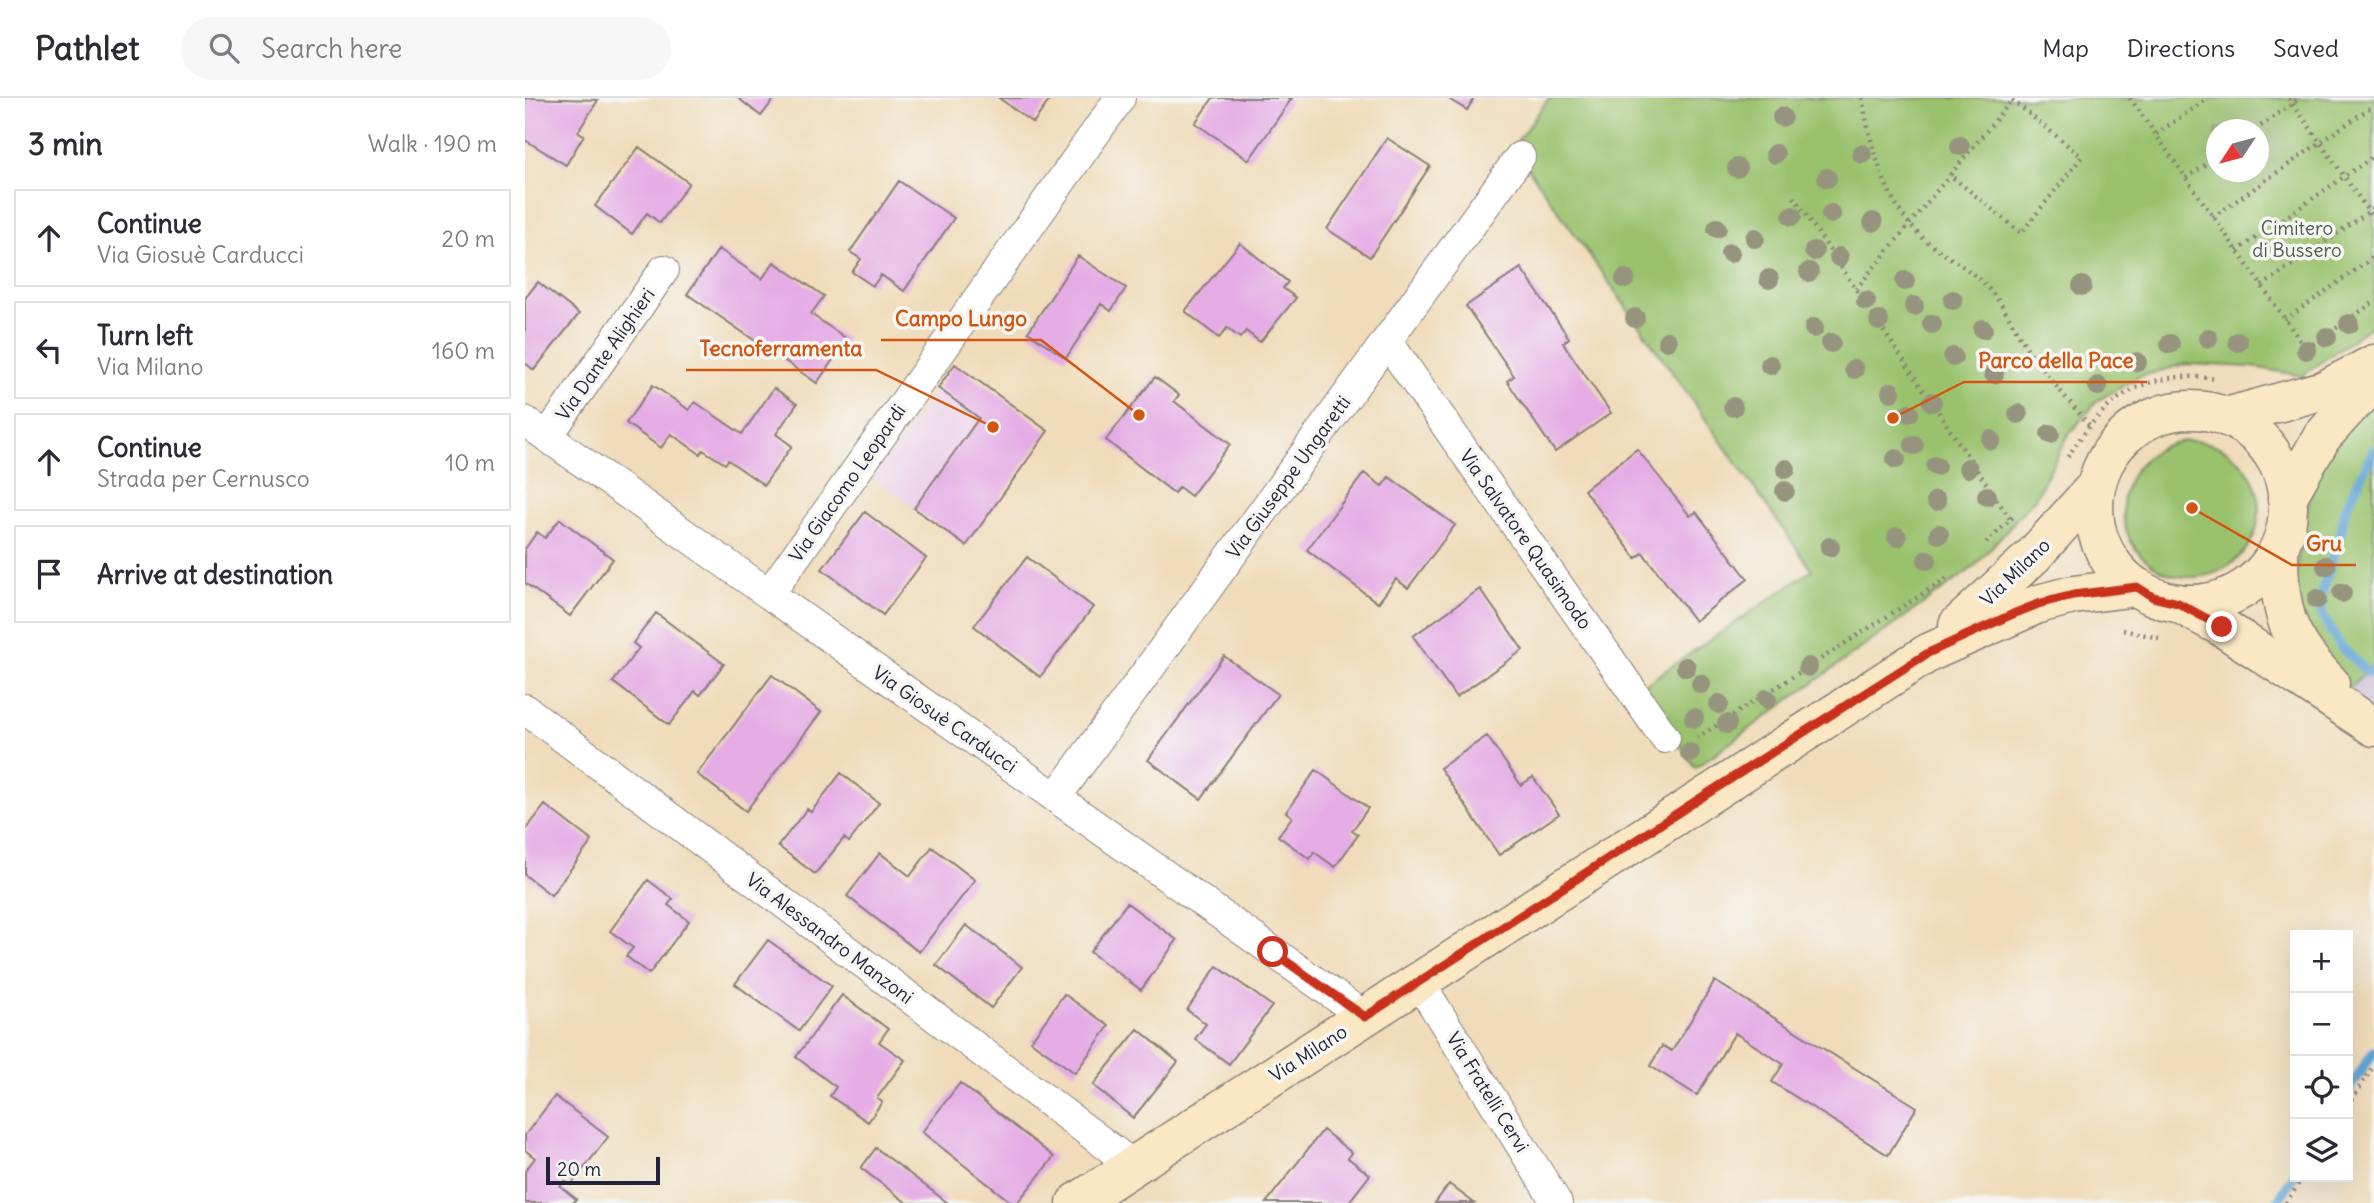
<!DOCTYPE html>
<html lang="en">
<head>
<meta charset="utf-8">
<style>
	body { margin:0; font-family:Delius,sans-serif; background:#f7f7f7; color:#2b2b33 }
	.controls { position:absolute; right:21px; bottom:21px; display:grid; overflow:hidden; border-radius:0px; box-shadow:0 7px 28px #0002 }
	.controls button { width:63px; height:63px; display:grid; place-items:center; padding:0; border:0; border-bottom:2px solid #e1e1e2; background:#fff; color:#2b2b33; font:35px sans-serif }
	.compass { position:absolute; left:1681px; top:21px; width:63px; height:63px; border-radius:50%; background:#fff; box-shadow:0 7px 28px #0002; rotate:234deg }
	.scale { position:absolute; left:21px; bottom:18px; width:114px; box-sizing:border-box; padding-left:7px; border:4px solid #22223b; border-top:0; font-size:19px; line-height:24px; white-space:nowrap; color:#22223b; -webkit-text-stroke:5px #f6f6f2; paint-order:stroke }
	.stop { position:absolute; width:21px; height:21px; margin:-16px; border:5px solid #c8321e; border-radius:50%; background:#fff }
	.stop.end { background:#c8321e; border-color:#fff; box-shadow:0 2px 7px #0008 }
	.list { margin:0; padding:0; list-style:none }
	h2 { display:flex; justify-content:space-between; align-items:center; height:91px; margin:0; padding:0 28px; font-size:30px }
	h2 small { font-size:23px; font-weight:400; color:#7c7c81 }
	.list li { display:grid; grid-template-columns:46px 1fr auto; gap:21px; align-items:center; box-sizing:border-box; height:98px; margin:0 14px 14px; padding:0 14px; border:2px solid #e1e1e2; border-radius:0px }
	.list b { display:block; font-size:26px; white-space:nowrap }
	.list p { margin:0; font-size:23px; white-space:nowrap; color:#7c7c81 }
	.list em { font-size:23px; font-style:normal; color:#7c7c81 }
	.icon { flex:none; width:38px; height:38px; fill:none; stroke:currentColor; stroke-width:2; stroke-linecap:round; stroke-linejoin:round }
	.map { position:relative; flex:none; width:1849px; height:1105px; overflow:hidden }
	header { display:flex; align-items:center; gap:42px; box-sizing:border-box; height:98px; padding:0 35px; background:#fff; border-bottom:2px solid #e1e1e2 }
	header strong { font-size:33px }
	nav { display:flex; gap:38px; margin-inline-start:auto; font-size:24px }
	.search { width:490px; height:63px; background:#f7f7f7; display:flex; align-items:center; gap:18px; box-sizing:border-box; padding:0 24px; border-radius:38px; color:#7c7c81; font-size:26px }
	main { display:flex }
	aside { flex:1; background:#fff }
	.map>svg:first-child { display:block }
	.built { fill:#edd0e8 }
	.industrial { fill:#ccbed4 }
	.green { fill:#9ac26d; stroke:#5e7254; stroke-width:2; fill-rule:evenodd }
	.lines { fill:none; stroke-linecap:round; stroke-linejoin:round }
	.stream { stroke:#61a5d6; stroke-width:10 }
	.building { fill:#e5ace5 }
	.street-casing { stroke:#897f7a; stroke-width:32 }
	.secondary-casing { stroke:#897f7a; stroke-width:41 }
	.path { stroke:#897f7a; stroke-width:4.5; stroke-dasharray:2 5; stroke-linecap:butt }
	.street { stroke:#fff; stroke-width:30 }
	.secondary { stroke:#fae7c3; stroke-width:38 }
	.tree { fill:#96947e }
	.route { stroke:#c8321e; stroke-width:9 }
	.labels { text-anchor:middle; stroke-width:7; stroke-linejoin:round; paint-order:stroke }
	.park-label { font-size:19px; fill:#4c5a4c; stroke:#f6f6f2 }
	.street-label { font-size:19px; fill:#22223b; stroke:#f6f6f2 }
	.leader { fill:none; stroke:#d45411; stroke-width:2.5 }
	.callout-dot { fill:#d45411; stroke:#f6f6f2; stroke-width:2.5 }
	.callout-label { font-size:21px; text-anchor:middle; font-weight:bold; fill:#d45411; stroke:#f6f6f2; stroke-width:7; stroke-linejoin:round; paint-order:stroke }
</style>
</head>
<body>
<header>
<strong>Pathlet</strong>
<div class="search"><svg class="icon" aria-label="search" viewBox="0 0 24 24"><circle cx="10" cy="10" r="6"/><path d="M15 15l6 6"/></svg>Search here</div>
<nav><a>Map</a><a>Directions</a><a>Saved</a></nav>
</header>
<main>
<aside>
<h2>3 min<small>Walk · 190 m</small></h2>
<ul class="list">
<li><svg class="icon" aria-label="ahead" viewBox="0 0 24 24"><path d="M12 20V5M6 11l6-6 6 6"/></svg><div><b>Continue</b><p>Via Giosuè Carducci</p></div><em>20 m</em></li>
<li><svg class="icon" aria-label="left" viewBox="0 0 24 24"><path d="M17 20v-9H6M10 6l-5 5 5 5"/></svg><div><b>Turn left</b><p>Via Milano</p></div><em>160 m</em></li>
<li><svg class="icon" aria-label="ahead" viewBox="0 0 24 24"><path d="M12 20V5M6 11l6-6 6 6"/></svg><div><b>Continue</b><p>Strada per Cernusco</p></div><em>10 m</em></li>
<li><svg class="icon" aria-label="arrive" viewBox="0 0 24 24"><path d="M6 21V4h12l-3 4 3 4H6"/></svg><div><b>Arrive at destination</b></div></li>
</ul>
</aside>
<div class="map">
<svg width="1849" height="1105" viewBox="0 0 1849 1105">
	<rect width="100%" height="100%" fill="#f6f6f2"/>
	<filter id="ink" filterUnits="userSpaceOnUse"><feTurbulence type="fractalNoise" baseFrequency=".0143" numOctaves="2"/><feDisplacementMap in="SourceGraphic" scale="14" xChannelSelector="R" yChannelSelector="G"/><feConvolveMatrix kernelMatrix="1 2 1 2 8 2 1 2 1" color-interpolation-filters="sRGB"/></filter>
	<filter id="wash" filterUnits="userSpaceOnUse"><feTurbulence type="fractalNoise" baseFrequency=".00686" numOctaves="4" result="noise"/><feDisplacementMap in="SourceGraphic" scale="28" xChannelSelector="R" yChannelSelector="G"/><feGaussianBlur stdDeviation="1.57" result="paint"/><feColorMatrix in="noise" values="0 0 0 0 0 0 0 0 0 0 0 0 0 0 0 0 0 1.4 0 .05"/><feComposite in="paint" operator="in"/></filter>
	<g filter="url(#wash)">
		<rect width="100%" height="100%" fill="#f0dcba"/>
		<path class="built" d="M430,266L523,333L441,448L348,380Z"/>
		<path class="industrial" d="M1849,566V627L1824,591Z"/>
		<path class="green" d="M1024,0H1849V226L1777,278L1728,269L1661,266L1616,278L1572,303L1544,336L1510,400L1449,469L1170,670L1118,588L1287,472L988,49ZM1692,32H1734V74H1692Z
			M1849,303V566L1824,591L1767,509C1774,456 1777,398 1805,352C1816,334 1835,318 1849,303Z
			M1598 411a68 68 0 1 1 136 0a68 68 0 1 1-136 0Z"/>
		<g class="lines">
			<path class="stream" d="M1843,575L1817,550L1807,535L1797,516L1796,497L1816,433L1819,414L1849,352
				M1823,994L1849,953
				M1752,1105L1770,1076"/>
		</g>
		<g id="blocks">
			<path class="building" d="M0,0L73,2L53,34L59,37L41,67L0,42Z
				M213,0H250L236,18Z
				M474,0H526L508,25Z
				M688,0H767L724,62L670,25Z
				M922,0H949L942,12Z
				M862,40L905,68L845,159L802,131Z
				M114,49L164,85L135,125L122,115L107,136L70,108Z
				M374,83L429,120L379,193L356,177L348,188L327,174L336,161L325,154Z
				M715,145L763,184L758,190L771,200L735,244L721,233L715,240L702,230L694,240L660,213Z
				M194,151L237,181L249,164L299,198L286,216L322,241L292,285L162,196Z
				M553,158L601,190L586,213L576,206L541,260L503,234Z
				M996,170L1044,240L1038,245L1086,315L1030,354L982,283L989,278L941,208Z
				M13,184L54,216L9,272L0,265V200Z
				M430,266L523,333L441,448L389,410L454,320L413,290Z
				M630,279L654,297L649,303L705,346L666,398L654,389L649,395L581,342Z
				M128,287L164,312L170,304L217,336L249,290L272,306L251,336L267,348L239,387L203,362L200,366L178,352L175,356L146,336L136,350L101,325Z
				M1112,351L1165,418L1171,414L1223,481L1170,523L1118,455L1111,460L1059,392Z
				M839,375L857,388L864,379L930,427L883,490L871,481L853,505L782,452Z
				M340,414L401,460L358,517L297,471Z
				M35,421L88,461L45,518L0,485V451L12,434L20,440Z
				M502,459L568,509L515,579L449,528Z
				M955,491L998,552L931,599L888,538Z
				M131,515L199,566L175,597L170,593L144,627L88,584L114,550L108,545Z
				M699,558L753,596L676,701L623,662Z
				M247,577L296,614L221,713L172,676Z
				M962,638L996,687L1008,679L1034,716L974,757L915,670Z
				M791,672L843,710L827,733L833,737L810,769L789,754L785,761L753,738L767,719L761,714Z
				M316,675L354,705L324,744L319,740L290,776L253,748L282,711L286,714Z
				M20,707L67,743L26,797L0,777V733Z
				M407,749L450,782L394,854L322,798L355,755L385,778Z
				M123,782L148,801L143,807L164,823L124,876L101,858L108,850L85,833Z
				M602,805L652,842L616,892L565,854Z
				M441,827L497,869L466,910L411,867Z
				M243,842L307,888L274,933L210,886Z
				M692,868L747,908L704,966L670,941L681,926L662,912Z
				M1190,883L1392,1009L1363,1057L1247,984L1258,966L1210,935L1172,997L1125,968L1137,948L1147,953Z
				M539,896L584,928L550,975L506,943Z
				M317,897L363,931L354,944L380,962L352,1000L357,1004L343,1024L305,998L311,989L271,959Z
				M613,931L653,964L608,1020L568,987Z
				M435,985L529,1059L492,1105H487L397,1034Z
				M30,998L83,1039L46,1087L40,1083L35,1088L51,1101L48,1105H0V1073L10,1060L0,1052V1037Z
				M798,1032L827,1055L823,1060L845,1077L823,1105H741Z
				M351,1050L423,1105H382L336,1070Z
				M924,1086L949,1105H910Z"/>
		</g>
	</g>
	<g filter="url(#ink)">
		<use href="#blocks" fill-opacity="0" stroke="#897f7a" stroke-width="2"/>
		<g class="lines">
			<g class="street-casing">
				<path id="street" d="M862,243L1140,640
					M0,323L840,919
					M22,339L139,172
					M244,496L595,0
					M0,611L609,1068
					M531,699L995,59
					M894,884L1032,1105"/>
			</g>
			<g class="secondary-casing">
				<path id="secondary" d="M1569 409a97 97 0 1 1 194 0a97 97 0 1 1-194 0Z
					M1701,319L1799,292L1849,266
					M1762,400L1797,339L1822,311L1849,285
					M1754,450C1754,513 1760,539 1805,585
					M1653,505L1697,529L1849,629
					M1433,527L1508,458L1571,388
					M551,1105L1403,555L1513,506L1548,497L1612,489"/>
			</g>
			<path class="path" d="M1337,0C1346,48 1360,107 1398,140C1418,158 1444,169 1462,189C1481,208 1490,234 1506,256C1524,281 1545,304 1564,327
				M1605,0L1781,251L1849,204
				M1764,0L1849,121
				M1487,2L1557,59L1496,135L1425,77Z
				M1730,32L1775,0
				M1631,36L1683,0
				M1661,80L1692,59
				M1269,99L1485,421
				M1688,119L1849,7
				M1712,153L1849,58
				M1737,188L1849,110
				M1331,191L1425,77
				M1760,222L1849,159
				M1543,359C1578,301 1620,270 1691,281
				M1461,445L1490,417
				M1598,532L1634,540
				M1172,640L1424,479
				M1823,1008L1849,967
				M1761,1105L1778,1079"/>
			<use href="#street" class="street"/>
			<use href="#secondary" class="secondary"/>
		</g>
		<g class="tree">
			<circle cx="1257" cy="19" r="10"/>
			<circle cx="1435" cy="48" r="10"/>
			<circle cx="1250" cy="56" r="10"/>
			<circle cx="1337" cy="56" r="10"/>
			<circle cx="1212" cy="70" r="10"/>
			<circle cx="1302" cy="80" r="10"/>
			<circle cx="1306" cy="116" r="10"/>
			<circle cx="1267" cy="118" r="10"/>
			<circle cx="1348" cy="124" r="10"/>
			<circle cx="1192" cy="130" r="10"/>
			<circle cx="1230" cy="140" r="10"/>
			<circle cx="1289" cy="153" r="10"/>
			<circle cx="1205" cy="155" r="10"/>
			<circle cx="1314" cy="159" r="10"/>
			<circle cx="1284" cy="174" r="10"/>
			<circle cx="1100" cy="181" r="10"/>
			<circle cx="1244" cy="181" r="10"/>
			<circle cx="1380" cy="183" r="10"/>
			<circle cx="1557" cy="188" r="10"/>
			<circle cx="1428" cy="202" r="10"/>
			<circle cx="1341" cy="203" r="10"/>
			<circle cx="1389" cy="208" r="10"/>
			<circle cx="1110" cy="220" r="10"/>
			<circle cx="1354" cy="223" r="10"/>
			<circle cx="1407" cy="226" r="10"/>
			<circle cx="1824" cy="226" r="10"/>
			<circle cx="1289" cy="230" r="10"/>
			<circle cx="1458" cy="231" r="10"/>
			<circle cx="1802" cy="239" r="10"/>
			<circle cx="1683" cy="240" r="10"/>
			<circle cx="1142" cy="243" r="10"/>
			<circle cx="1713" cy="244" r="10"/>
			<circle cx="1306" cy="245" r="10"/>
			<circle cx="1645" cy="246" r="10"/>
			<circle cx="1781" cy="252" r="10"/>
			<circle cx="1428" cy="259" r="10"/>
			<circle cx="1612" cy="264" r="10"/>
			<circle cx="1245" cy="267" r="10"/>
			<circle cx="1329" cy="271" r="10"/>
			<circle cx="1469" cy="276" r="10"/>
			<circle cx="1573" cy="288" r="10"/>
			<circle cx="1366" cy="294" r="10"/>
			<circle cx="1407" cy="304" r="10"/>
			<circle cx="1208" cy="309" r="10"/>
			<circle cx="1384" cy="315" r="10"/>
			<circle cx="1493" cy="316" r="10"/>
			<circle cx="1525" cy="336" r="10"/>
			<circle cx="1466" cy="342" r="10"/>
			<circle cx="1389" cy="347" r="10"/>
			<circle cx="1371" cy="361" r="10"/>
			<circle cx="1411" cy="368" r="10"/>
			<circle cx="1443" cy="370" r="10"/>
			<circle cx="1261" cy="371" r="10"/>
			<circle cx="1260" cy="393" r="10"/>
			<circle cx="1462" cy="398" r="10"/>
			<circle cx="1411" cy="403" r="10"/>
			<circle cx="1414" cy="436" r="10"/>
			<circle cx="1372" cy="439" r="10"/>
			<circle cx="1305" cy="449" r="10"/>
			<circle cx="1402" cy="462" r="10"/>
			<circle cx="1801" cy="468" r="10"/>
			<circle cx="1817" cy="495" r="10"/>
			<circle cx="1792" cy="501" r="10"/>
			<circle cx="1161" cy="569" r="10"/>
			<circle cx="1283" cy="569" r="10"/>
			<circle cx="1176" cy="586" r="10"/>
			<circle cx="1242" cy="601" r="10"/>
			<circle cx="1194" cy="606" r="10"/>
			<circle cx="1169" cy="620" r="10"/>
			<circle cx="1202" cy="626" r="10"/>
			<circle cx="1165" cy="655" r="10"/>
		</g>
	</g>
	<g class="lines" filter="url(#ink)">
		<path class="route" d="M748,854L840,919L1174,701L1403,555L1488,516L1513,506L1548,497L1612,489L1628,499L1653,505L1697,529"/>
	</g>
	<g class="labels">
		<g class="park-label">
			<text x="1772" y="137">Cimitero<tspan x="1772" dy="22">di Bussero</tspan></text>
		</g>
		<g class="street-label">
			<text transform="translate(80 256) rotate(-55)" y="7">Via Dante Alighieri</text>
			<text transform="translate(763 379) rotate(-54)" y="7">Via Giuseppe Ungaretti</text>
			<text transform="translate(322 385) rotate(-55)" y="7">Via Giacomo Leopardi</text>
			<text transform="translate(1001 441) rotate(55)" y="7">Via Salvatore Quasimodo</text>
			<text transform="translate(1490 474) rotate(-44)" y="7">Via Milano</text>
			<text transform="translate(420 621) rotate(35)" y="7">Via Giosuè Carducci</text>
			<text transform="translate(305 840) rotate(37)" y="7">Via Alessandro Manzoni</text>
			<text transform="translate(783 955) rotate(-33)" y="7">Via Milano</text>
			<text transform="translate(963 994) rotate(58)" y="7">Via Fratelli Cervi</text>
		</g>
	</g>
	<path class="leader" d="M614 317L516 242H356M468 329L351 272H161M1368 320L1439 284H1622M1667 410L1767 467H1831"/>
	<g class="callout-dot">
		<circle cx="614" cy="317" r="7"/>
		<circle cx="468" cy="329" r="7"/>
		<circle cx="1368" cy="320" r="7"/>
		<circle cx="1667" cy="410" r="7"/>
	</g>
	<g class="callout-label">
		<text x="436" y="228">Campo Lungo</text>
		<text x="256" y="258">Tecnoferramenta</text>
		<text x="1531" y="270">Parco della Pace</text>
		<text x="1799" y="453">Gru</text>
	</g>
</svg>
<div class="controls">
<button>+</button>
<button>−</button>
<button><svg class="icon" aria-label="locate" viewBox="0 0 24 24"><circle cx="12" cy="12" r="6"/><path d="M12 2v4M12 18v4M2 12h4M18 12h4"/></svg></button>
<button><svg class="icon" aria-label="layers" viewBox="0 0 24 24"><path d="M12 4l9 5-9 5-9-5zM3 14l9 5 9-5"/></svg></button>
</div>
<svg class="compass" viewBox="-18 -18 36 36"><path d="M0-13l5 13h-10z" fill="#e53935"/><path d="M0 13l5-13h-10z" fill="#7c7c81"/></svg>
<div class="scale">20 m</div>
<div class="stop" style="left:748px;top:854px"></div>
<div class="stop end" style="left:1697px;top:529px"></div>
</div>
</main>
</body>
</html>
